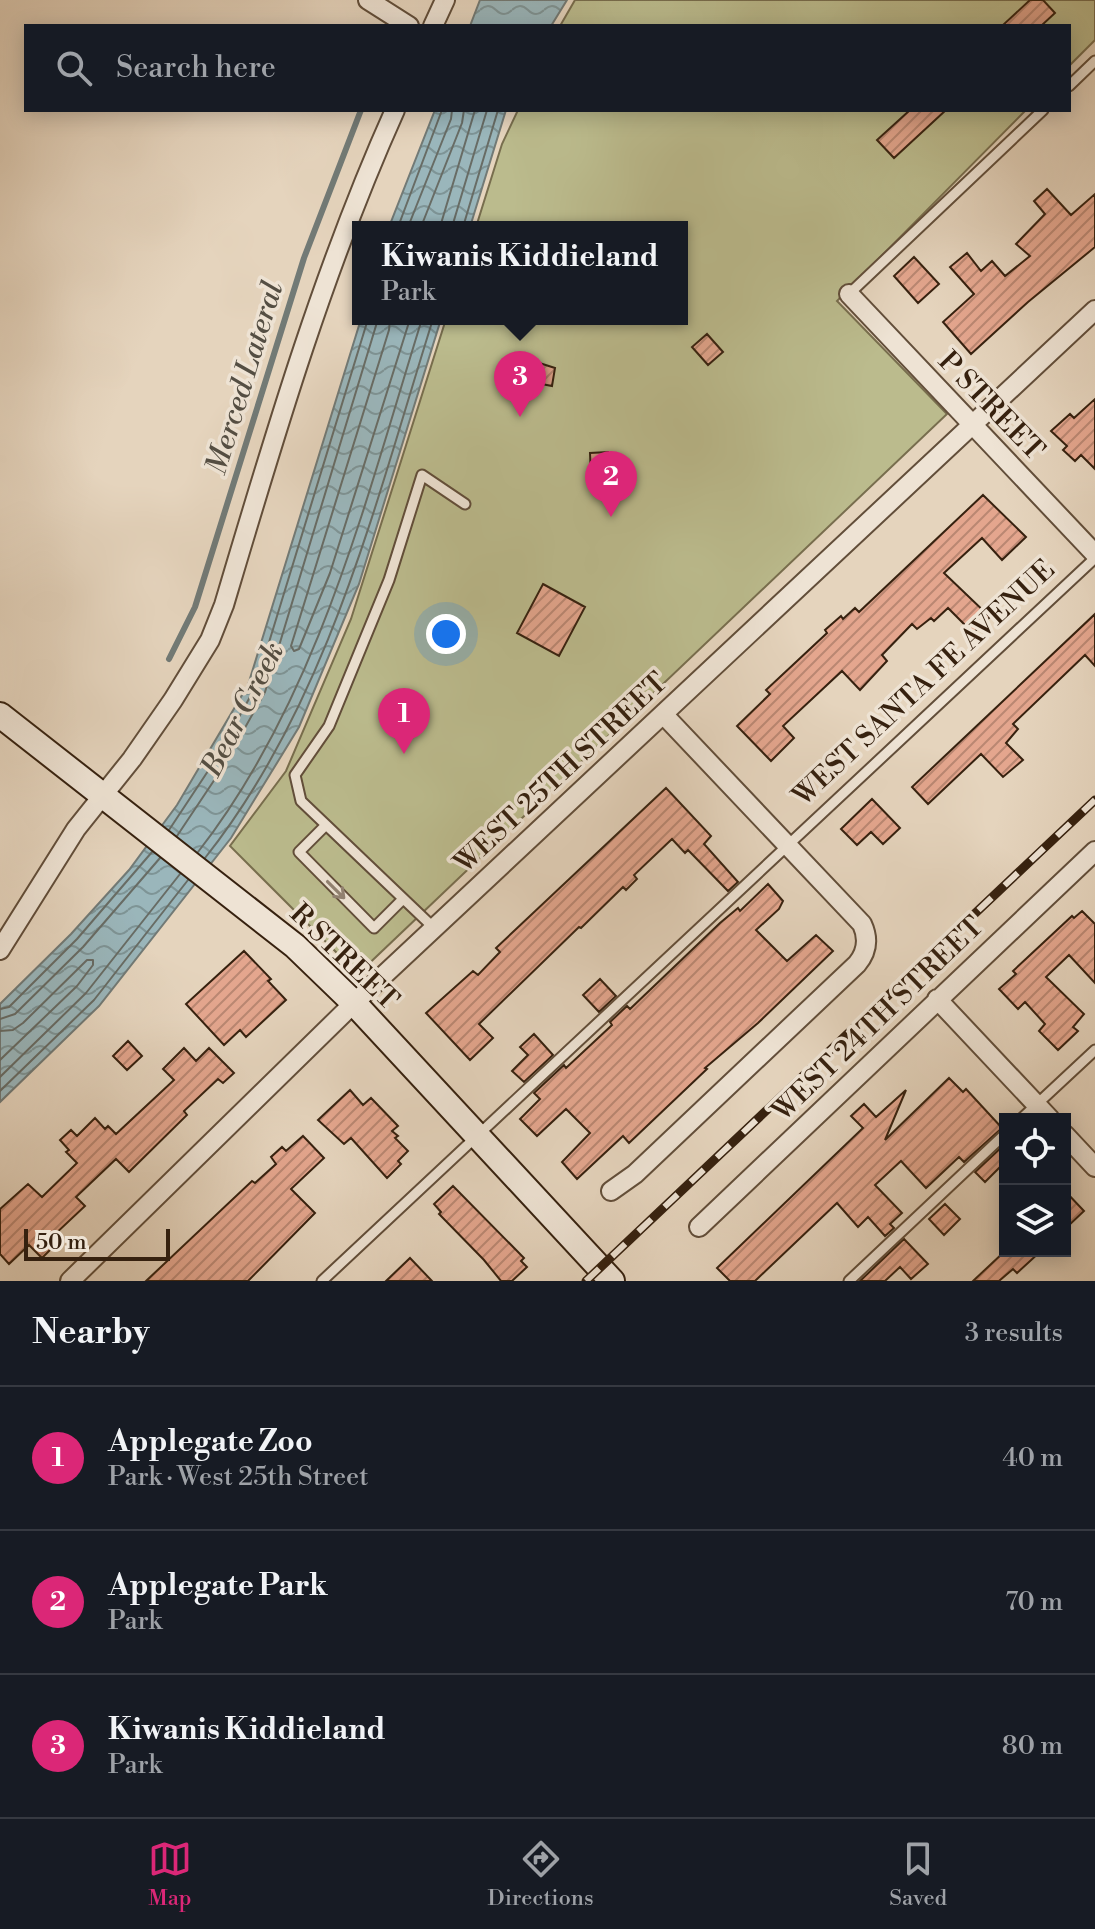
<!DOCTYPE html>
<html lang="en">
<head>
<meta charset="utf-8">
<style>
	body { margin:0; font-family:"Libre Bodoni",serif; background:#242831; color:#f1f3f6 }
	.controls { position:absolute; right:24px; bottom:24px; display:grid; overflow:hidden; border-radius:0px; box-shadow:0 4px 20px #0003 }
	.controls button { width:72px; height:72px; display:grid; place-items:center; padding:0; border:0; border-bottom:2px solid #363941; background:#171b24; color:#f1f3f6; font:40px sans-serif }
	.scale { position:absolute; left:24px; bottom:20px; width:146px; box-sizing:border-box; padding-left:8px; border:4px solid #36210f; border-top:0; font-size:22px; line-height:28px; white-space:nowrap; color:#36210f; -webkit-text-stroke:6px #eee3d4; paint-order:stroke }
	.you { position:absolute; left:446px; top:634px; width:28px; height:28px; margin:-20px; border:6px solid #fff; border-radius:50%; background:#1a73e8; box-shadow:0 0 0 12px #1a73e833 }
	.badge { display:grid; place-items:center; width:52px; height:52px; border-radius:50%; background:#db2777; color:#fff; font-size:26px; font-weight:700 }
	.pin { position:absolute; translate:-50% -66px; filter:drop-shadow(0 2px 4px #0008) }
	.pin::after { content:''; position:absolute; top:42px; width:28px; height:24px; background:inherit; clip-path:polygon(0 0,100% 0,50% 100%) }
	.popup { position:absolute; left:352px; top:221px; width:336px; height:104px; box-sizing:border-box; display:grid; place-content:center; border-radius:0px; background:#171b24; filter:drop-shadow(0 2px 6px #0005); font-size:26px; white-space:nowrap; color:#9ea1a6 }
	.popup b { font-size:30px; color:#f1f3f6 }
	.popup::after { content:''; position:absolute; left:50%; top:100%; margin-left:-16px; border:16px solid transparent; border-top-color:#171b24 }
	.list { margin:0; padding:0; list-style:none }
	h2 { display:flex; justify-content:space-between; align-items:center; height:104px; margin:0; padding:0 32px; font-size:34px }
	h2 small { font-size:26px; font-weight:400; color:#9ea1a6 }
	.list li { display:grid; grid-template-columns:52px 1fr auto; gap:24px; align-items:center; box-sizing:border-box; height:144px; padding:0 32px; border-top:2px solid #363941 }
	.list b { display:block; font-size:30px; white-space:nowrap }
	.list p { margin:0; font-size:26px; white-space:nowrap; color:#9ea1a6 }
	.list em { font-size:26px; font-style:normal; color:#9ea1a6 }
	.icon { flex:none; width:44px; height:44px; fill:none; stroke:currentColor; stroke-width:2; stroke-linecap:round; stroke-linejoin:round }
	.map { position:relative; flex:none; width:1095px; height:1281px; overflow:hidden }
	.search { position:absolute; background:#171b24; box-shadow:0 4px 20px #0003; left:24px; right:24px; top:24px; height:88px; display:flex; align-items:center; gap:20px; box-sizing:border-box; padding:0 28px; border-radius:0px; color:#9ea1a6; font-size:30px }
	.sheet { height:536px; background:#171b24 }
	nav { display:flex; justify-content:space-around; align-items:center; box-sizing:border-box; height:112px; border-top:2px solid #363941; background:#171b24; font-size:22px; color:#9ea1a6 }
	nav a { display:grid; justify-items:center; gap:4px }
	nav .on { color:#db2777 }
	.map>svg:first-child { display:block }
	.green { fill:#bbbb8d; stroke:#786e4e; stroke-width:2 }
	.water { fill:url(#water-waves); stroke:#727a76; stroke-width:2 }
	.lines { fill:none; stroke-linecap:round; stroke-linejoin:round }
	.shore { stroke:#686c65; stroke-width:2 }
	.stream { stroke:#727a76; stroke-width:6 }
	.building { fill:url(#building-hatch); stroke:#36210f; stroke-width:2 }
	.lane-casing { stroke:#624e3a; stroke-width:13 }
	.street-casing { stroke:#624e3a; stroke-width:22 }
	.secondary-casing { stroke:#36210f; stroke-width:28 }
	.lane { stroke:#eee3d4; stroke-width:9 }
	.street { stroke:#eee3d4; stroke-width:18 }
	.secondary { stroke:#eee3d4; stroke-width:24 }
	.rail-casing { stroke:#36210f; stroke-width:9 }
	.rail { stroke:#eee3d4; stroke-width:6; stroke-dasharray:18; stroke-linecap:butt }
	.oneway { stroke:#928272 }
	.labels { text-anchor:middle; stroke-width:7; stroke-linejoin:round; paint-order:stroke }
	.street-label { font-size:28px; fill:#36210f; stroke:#eee3d4 }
	.water-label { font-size:30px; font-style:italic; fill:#544e43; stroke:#eee3d4 }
</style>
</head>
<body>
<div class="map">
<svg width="1095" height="1281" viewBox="0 0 1095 1281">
	<defs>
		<pattern id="water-waves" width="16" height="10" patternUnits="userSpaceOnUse" patternTransform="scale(2)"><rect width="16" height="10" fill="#9ab6bb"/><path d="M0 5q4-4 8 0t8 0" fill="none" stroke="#7e9496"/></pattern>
		<pattern id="building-hatch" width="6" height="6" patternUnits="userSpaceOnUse" patternTransform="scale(2)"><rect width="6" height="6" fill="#e4a68e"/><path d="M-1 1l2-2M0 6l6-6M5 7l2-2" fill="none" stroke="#ba8772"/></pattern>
	</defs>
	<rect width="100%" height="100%" fill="#e5d4bd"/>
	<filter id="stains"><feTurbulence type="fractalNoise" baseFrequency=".0025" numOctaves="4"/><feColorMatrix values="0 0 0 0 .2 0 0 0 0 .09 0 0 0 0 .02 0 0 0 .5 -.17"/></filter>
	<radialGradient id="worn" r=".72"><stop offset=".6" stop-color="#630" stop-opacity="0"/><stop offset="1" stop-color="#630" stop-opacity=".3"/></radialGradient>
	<path class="green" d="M575,0H1095V40L1069,66V26H560Z
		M518,110H1026L837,301L947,414L358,974L230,846L286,771L351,619L446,319H682V227H476L502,144Z"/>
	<path class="water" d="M480,0H567L551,26H470Z
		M435,110H506L470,227H389Z
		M361,319H441L359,584L299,727L231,838L99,1006L0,1102V1004L71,934L129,870L177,805L248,685Z"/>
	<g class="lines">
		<path class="shore" d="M398,227L442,110
			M408,227L451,119L452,110
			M421,227L462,123L464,110
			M440,227L475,110
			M452,227L487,110
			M463,227L498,110
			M390,319L389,330L291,646L294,651L299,649L330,573L410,319
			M169,830L214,762L255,688L368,319
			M177,836L223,767L265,692L378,319
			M198,852C318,698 365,502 422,319
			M205,858C328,703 375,504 433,319
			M0,1009L9,1007L77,939L152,852
			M0,1019L15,1014L83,947L160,858
			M0,1031L13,1030L23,1023L87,960H93V965L77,986L0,1060
			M0,1077L86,993L180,874
			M0,1091L94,1000L188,880"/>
		<path class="stream" d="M169,659L195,607L304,258L361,110"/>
	</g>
	<path class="building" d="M1030,0H1043L1055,13L1041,26H1002Z
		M910,110H946L894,158L877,140Z
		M1047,189L1071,215L1095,194V247L1028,302L971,354L943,322L974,294L950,267L967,253L981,271L992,261L1005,276L1030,256L1016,244L1045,214L1034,201Z
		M914,257L939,284L918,303L894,276Z
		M707,334L723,352L708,365L692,347Z
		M530,360L555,368L552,386L526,381Z
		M1095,399V469L1081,455L1075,461L1063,450L1067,446L1051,431L1070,414L1074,418Z
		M608,452L609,477L591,478L590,453Z
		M983,495L1026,537L1002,560L982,538L944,573L990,617L973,633L948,608L934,621L931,618L917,629L912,624L882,655L887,661L860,690L842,671L783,726L794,738L771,761L737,726L770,694L766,690L827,633L825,630L841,616L843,619L855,608L859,612Z
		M543,584L585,607L559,656L517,633Z
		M1095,614V666L1085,655L1013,724L1018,729L1006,743L1023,760L1003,777L981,754L928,804L912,787Z
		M666,788L711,836L704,844L738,882L728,891L688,850L685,853L672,839L634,875L637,879L626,890L623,887L581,928L579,927L479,1024L493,1038L470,1060L426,1013L473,971L478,975L500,952L496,948Z
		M872,799L900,828L883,844L871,832L857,845L841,829Z
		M768,884L783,901L779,909L756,930L787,961L816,935L833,951L758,1023L705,1068L707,1069L629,1143L623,1136L577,1179L562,1162L590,1133L566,1109L537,1136L520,1119L540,1099L534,1093L564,1065L566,1068L612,1025L610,1022L627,1006L630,1009L720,923L738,908L740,911Z
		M1082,911L1095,924V983L1069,955L1046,977L1084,1014L1073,1027L1078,1031L1058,1050L1039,1031L1045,1024L1025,1002L1018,1009L999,989L1016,974L1013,971L1072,916L1074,918Z
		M244,951L271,979L268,981L286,1000L246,1037L240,1030L224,1045L186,1004Z
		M600,979L616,996L599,1012L583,995Z
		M534,1034L553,1055L524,1082L512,1071L528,1055L520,1047Z
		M128,1041L142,1056L127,1070L113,1056Z
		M184,1048L196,1061L209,1048L234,1073L223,1083L218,1079L184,1111L187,1115L129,1172L116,1159L76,1197L85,1206L53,1236L58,1242L42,1258L29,1245L9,1264L0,1254V1209L28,1184L42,1197L77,1163L66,1152L69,1150L60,1140L71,1130L77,1136L95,1118L105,1129L108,1126L116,1134L174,1080L163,1069Z
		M949,1078L963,1092L966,1089L1002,1128L964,1162L959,1157L926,1188L901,1161L875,1185L902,1213L890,1224L894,1228L885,1236L868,1217L858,1227L837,1203L755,1281H730L717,1268L863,1128L851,1116L864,1104L876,1117L906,1090L885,1140Z
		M350,1090L363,1105L371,1098L398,1126L392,1131L398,1136L395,1138L408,1151L398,1161L401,1164L387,1178L351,1138L344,1144L318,1120Z
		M303,1136L324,1158L291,1189L315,1213L248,1281H146L252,1181L255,1183L276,1164L271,1157L282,1147L286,1151Z
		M1005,1144V1162L985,1182L975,1172Z
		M453,1186L524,1258L521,1261L527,1267L512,1281H501L484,1260L439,1214L441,1212L434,1204Z
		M1065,1191L1084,1211L1065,1229Z
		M945,1204L960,1219L944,1235L929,1219Z
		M904,1239L928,1264L911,1279L900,1267L885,1281H860Z
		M1005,1251H1041L1017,1273L1013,1269L999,1281H973Z
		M410,1258L432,1281H386Z"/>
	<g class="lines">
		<g class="lane-casing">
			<path id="lane" d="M1069,86L1095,61
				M849,294L1043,110
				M326,825L299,852L374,928L403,899
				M434,928L301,801L295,775L329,726L389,580L422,475L465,504
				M1021,1119L1095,1050
				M322,1281L1095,558
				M849,1281L1005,1134"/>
		</g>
		<g class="street-casing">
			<path id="street" d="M368,0L409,26
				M433,26L445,0
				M849,294L1095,554
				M0,950L76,829L132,759L173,700L210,640L224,605C274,437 323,270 395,110
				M937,999L1050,1119
				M1065,1135L1095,1167
				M611,1191L635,1174L857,964C867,952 869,939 862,924L663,714
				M699,1227L1095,851
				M70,1281L354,1003L1095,310"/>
		</g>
		<g class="secondary-casing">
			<path id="secondary" d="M0,715L295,946L354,1003L612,1281"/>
		</g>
		<use href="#lane" class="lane"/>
		<use href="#street" class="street"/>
		<use href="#secondary" class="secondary"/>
		<g class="rail-casing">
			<path id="rail" d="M586,1281L1095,800"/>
		</g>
		<use href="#rail" class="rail"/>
	</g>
	<defs><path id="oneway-shaft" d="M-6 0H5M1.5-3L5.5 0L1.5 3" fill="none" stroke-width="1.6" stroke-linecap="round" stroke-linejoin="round" transform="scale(2)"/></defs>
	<use class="oneway" href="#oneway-shaft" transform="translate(336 890) rotate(45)"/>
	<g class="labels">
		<g class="street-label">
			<text transform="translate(992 405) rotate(46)" y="10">P STREET</text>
			<text transform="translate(923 682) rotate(-43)" y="10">WEST SANTA FE AVENUE</text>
			<text transform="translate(560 772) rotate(-43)" y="10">WEST 25TH STREET</text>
			<text transform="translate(345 956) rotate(44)" y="10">R STREET</text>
			<text transform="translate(877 1018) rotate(-44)" y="10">WEST 24TH STREET</text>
		</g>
		<g class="water-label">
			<text transform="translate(244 378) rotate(-73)" y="10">Merced Lateral</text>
			<text transform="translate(242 709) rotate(-63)" y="10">Bear Creek</text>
		</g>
	</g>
	<rect width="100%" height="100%" filter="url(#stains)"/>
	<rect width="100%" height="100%" fill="url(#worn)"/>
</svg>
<div class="controls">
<button><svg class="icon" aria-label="locate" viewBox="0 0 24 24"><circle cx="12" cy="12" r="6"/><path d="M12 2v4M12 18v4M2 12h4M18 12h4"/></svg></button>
<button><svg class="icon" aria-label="layers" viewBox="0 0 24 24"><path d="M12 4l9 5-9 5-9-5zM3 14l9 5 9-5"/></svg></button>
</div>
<div class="scale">50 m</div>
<div class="you"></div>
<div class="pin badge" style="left:404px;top:754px">1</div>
<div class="pin badge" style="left:611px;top:517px">2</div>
<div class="pin badge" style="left:520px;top:417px">3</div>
<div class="popup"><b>Kiwanis Kiddieland</b>Park</div>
<div class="search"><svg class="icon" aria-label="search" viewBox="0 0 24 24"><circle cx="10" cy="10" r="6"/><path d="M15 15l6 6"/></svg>Search here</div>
</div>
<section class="sheet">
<h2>Nearby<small>3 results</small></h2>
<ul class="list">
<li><span class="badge">1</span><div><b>Applegate Zoo</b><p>Park · West 25th Street</p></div><em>40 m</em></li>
<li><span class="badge">2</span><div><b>Applegate Park</b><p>Park</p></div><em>70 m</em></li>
<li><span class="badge">3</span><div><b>Kiwanis Kiddieland</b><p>Park</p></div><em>80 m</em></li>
</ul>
</section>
<nav>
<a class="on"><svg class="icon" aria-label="map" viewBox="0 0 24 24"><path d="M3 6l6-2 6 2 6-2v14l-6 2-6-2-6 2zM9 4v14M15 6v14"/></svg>Map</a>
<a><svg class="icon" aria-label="directions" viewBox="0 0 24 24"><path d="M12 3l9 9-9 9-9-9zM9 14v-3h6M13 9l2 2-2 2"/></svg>Directions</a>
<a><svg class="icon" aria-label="saved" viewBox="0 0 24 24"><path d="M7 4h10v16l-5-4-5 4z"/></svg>Saved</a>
</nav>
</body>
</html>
